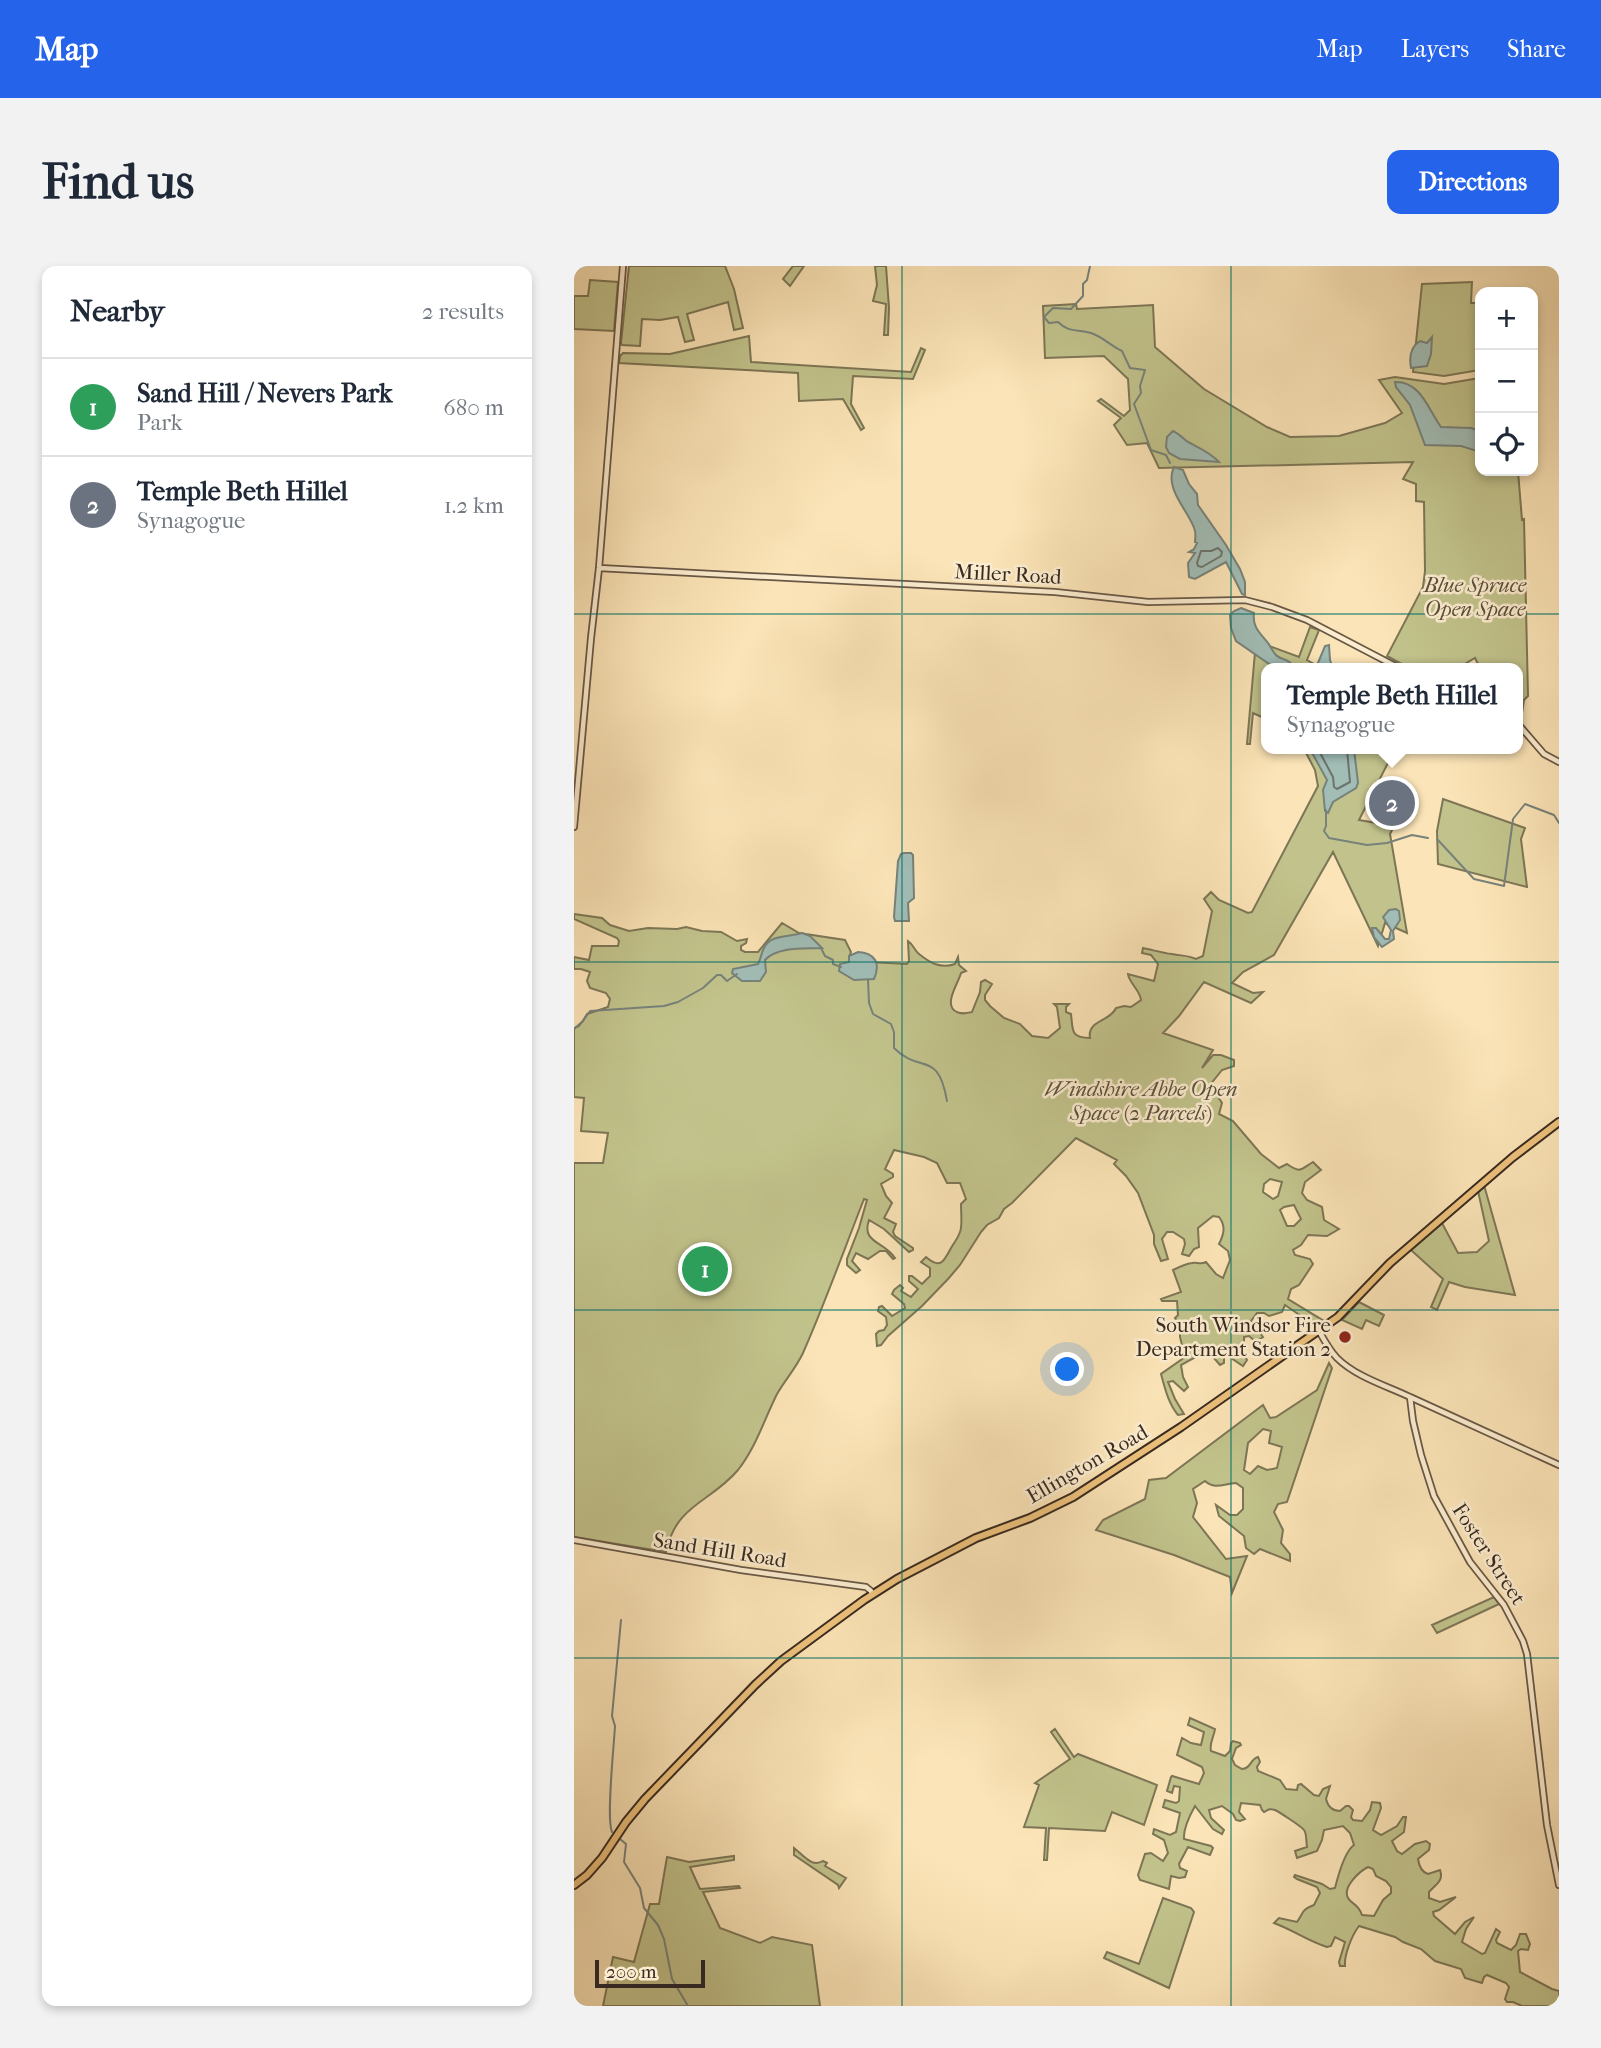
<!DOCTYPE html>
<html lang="en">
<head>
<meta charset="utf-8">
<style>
	body { margin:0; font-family:"IM FELL French Canon",serif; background:#f2f2f3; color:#1f2937 }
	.controls { position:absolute; right:21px; top:21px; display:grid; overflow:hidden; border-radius:14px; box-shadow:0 4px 10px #0003 }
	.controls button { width:63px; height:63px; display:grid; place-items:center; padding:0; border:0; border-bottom:2px solid #e0e1e3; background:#fff; color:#1f2937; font:35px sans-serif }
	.scale { position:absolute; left:21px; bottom:18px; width:110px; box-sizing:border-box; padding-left:7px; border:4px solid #382a20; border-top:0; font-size:19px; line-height:24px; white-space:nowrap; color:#382a20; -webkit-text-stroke:5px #fcedd0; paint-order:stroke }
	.you { position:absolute; left:494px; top:1104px; width:24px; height:24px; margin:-18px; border:5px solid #fff; border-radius:50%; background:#1a73e8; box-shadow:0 0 0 10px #1a73e833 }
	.badge { display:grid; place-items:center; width:46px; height:46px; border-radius:50%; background:#2563eb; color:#fff; font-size:23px; font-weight:700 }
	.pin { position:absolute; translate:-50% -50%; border:4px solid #fff; box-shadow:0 2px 7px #0006 }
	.popup { position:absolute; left:687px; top:397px; width:262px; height:91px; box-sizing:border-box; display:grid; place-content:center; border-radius:14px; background:#fff; filter:drop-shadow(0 2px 5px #0005); font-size:23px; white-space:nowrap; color:#747a83 }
	.popup b { font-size:26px; color:#1f2937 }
	.popup::after { content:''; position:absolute; left:50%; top:100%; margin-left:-14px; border:14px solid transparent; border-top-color:#fff }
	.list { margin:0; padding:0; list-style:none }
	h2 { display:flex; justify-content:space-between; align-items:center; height:91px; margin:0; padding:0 28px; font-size:30px }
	h2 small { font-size:23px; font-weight:400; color:#747a83 }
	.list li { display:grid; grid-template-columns:46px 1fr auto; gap:21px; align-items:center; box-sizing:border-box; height:98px; padding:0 28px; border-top:2px solid #e0e1e3 }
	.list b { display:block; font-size:26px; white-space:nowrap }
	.list p { margin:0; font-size:23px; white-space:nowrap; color:#747a83 }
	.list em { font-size:23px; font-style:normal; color:#747a83 }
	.icon { flex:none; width:38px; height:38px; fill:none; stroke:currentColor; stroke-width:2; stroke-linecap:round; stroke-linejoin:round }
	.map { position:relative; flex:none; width:985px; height:1740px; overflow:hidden; border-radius:14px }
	header { display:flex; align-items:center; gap:42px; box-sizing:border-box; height:98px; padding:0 35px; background:#2563eb; color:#fff }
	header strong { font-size:33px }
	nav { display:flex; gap:38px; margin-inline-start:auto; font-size:24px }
	.intro { display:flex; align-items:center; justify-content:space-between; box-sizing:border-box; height:168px; padding:0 42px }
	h1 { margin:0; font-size:49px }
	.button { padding:18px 32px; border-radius:14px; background:#2563eb; color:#fff; font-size:24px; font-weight:700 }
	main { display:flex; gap:42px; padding:0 42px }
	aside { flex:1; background:#fff; border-radius:14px; box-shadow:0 4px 10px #0003 }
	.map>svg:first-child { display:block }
	.green { fill:#c2c38c; stroke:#7d7656; stroke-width:2; fill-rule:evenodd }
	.water { fill:#a1bdb6; stroke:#77827a; stroke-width:2 }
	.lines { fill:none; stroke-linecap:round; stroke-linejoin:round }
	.shore { stroke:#6c746b; stroke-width:2 }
	.stream { stroke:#77827a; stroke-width:2 }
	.minor-casing { stroke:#695846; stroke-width:8 }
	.major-casing { stroke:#382a20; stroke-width:10 }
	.minor { stroke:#fcedd0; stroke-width:4.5 }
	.major { stroke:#eec27c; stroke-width:6 }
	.grid { fill:none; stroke:#0f766e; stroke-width:2; stroke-opacity:0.55 }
	.poi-dot { fill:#8f2418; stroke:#fcedd0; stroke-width:2.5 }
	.labels { text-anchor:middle; stroke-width:5; stroke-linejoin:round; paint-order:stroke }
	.street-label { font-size:21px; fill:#382a20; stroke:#fcedd0 }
	.park-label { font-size:21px; font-style:italic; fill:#5a503b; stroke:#fcedd0 }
	.poi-label { font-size:21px; fill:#382a20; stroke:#fcedd0; text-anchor:end }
</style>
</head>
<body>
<header>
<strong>Map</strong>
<nav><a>Map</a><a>Layers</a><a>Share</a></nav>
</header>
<div class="intro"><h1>Find us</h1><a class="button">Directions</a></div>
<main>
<aside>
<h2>Nearby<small>2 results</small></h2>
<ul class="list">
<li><span class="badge" style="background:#2e9e5b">1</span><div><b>Sand Hill / Nevers Park</b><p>Park</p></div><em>680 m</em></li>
<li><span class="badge" style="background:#6b7280">2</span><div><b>Temple Beth Hillel</b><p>Synagogue</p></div><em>1.2 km</em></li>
</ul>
</aside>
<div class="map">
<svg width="985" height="1740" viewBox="0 0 985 1740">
	<rect width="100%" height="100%" fill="#fbe4b7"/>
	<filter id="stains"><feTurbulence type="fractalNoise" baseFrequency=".00286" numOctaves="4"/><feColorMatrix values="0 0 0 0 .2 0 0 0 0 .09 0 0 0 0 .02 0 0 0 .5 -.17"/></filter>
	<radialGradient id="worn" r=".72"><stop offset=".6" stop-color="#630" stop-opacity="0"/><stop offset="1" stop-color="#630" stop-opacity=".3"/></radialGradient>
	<path class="green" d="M55,0H151L160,23L169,62L160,64L154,36L113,48L120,74L111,76L104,51L86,54L68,53L66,80L48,79L47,77Z
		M219,0H230L216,20L209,13Z
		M301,0H312L315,42L314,69H310L312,38L299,35L303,19Z
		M16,14L44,16L40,65L0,63V30H14Z
		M898,16L897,37H906V104L870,110L839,106L848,18Z
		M502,38L503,43L579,39L581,81L630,123L693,161L716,171L765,170L811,157L828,147L805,114L821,111L870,118L906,112V205H944L948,254L950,253L954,430L950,434L948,447L944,450V402H906L901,392L884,402H835L813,390L849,321L851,305L850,236L842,235V218L829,213L839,196L585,202L573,177L553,179L540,159L547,152L524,135L527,133L550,150L556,144L554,113L530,90L471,92L469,40Z
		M175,70L177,96L337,106L347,82L351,84L339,113L279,110L277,138L290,162L287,164L269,133L225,135L224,107L45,97L46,90L49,87L96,88Z
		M736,361L745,364L733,394L747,402H692V453L679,447L676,478H673L682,375L725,391Z
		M730,483H821L785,554L820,560L816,568L833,667L811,657L804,680L759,586L700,689L669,706L658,717L679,727L689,726L677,737L630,716L605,750L589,767L639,784L628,802L639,789H647L660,794V800L648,804L636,819L648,837L645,848L659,855L687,888L705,902L713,898C727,908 727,903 739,896L747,904L731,916L728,927L733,934L748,941L750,954L765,963L753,970L734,969L727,979L719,984L721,989L736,993L739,998L725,1019L717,1023L714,1033L750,1055L743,1061L711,1039L708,1046L695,1050L690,1047H683L677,1055L689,1071L682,1076L675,1070L670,1071V1077L667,1084L673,1094L669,1100L654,1090H650V1097L646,1099L633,1084L628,1083L620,1092L607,1099L609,1111L614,1121L610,1125L599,1115L594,1116L601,1133L610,1148L604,1149C594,1137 591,1122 587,1108L611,1091L606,1071V1058L601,1052L604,1049L603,1035H588L587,1033L607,1026L599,1004C605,1001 611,998 618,997C624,996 626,999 632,996L642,1008L649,1012L656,994L654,985L645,978C650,968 652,960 645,951L639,950L624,962L625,981L620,983L615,990L608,988L611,978L610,973L599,966H593L588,973L594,993L587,995L580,978V969L564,927L552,910L540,898L543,894L502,872L438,937L430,943L425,952L413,959L407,966L386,999L374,1013L348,1040L314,1070L307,1079L303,1080L302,1068L305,1065L310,1064L313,1059L312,1051L304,1045L305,1041L308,1040L318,1050L331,1042L330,1038L318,1028L320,1024L326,1019L329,1022L327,1025L337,1031L344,1023L335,1015V1010H338L348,1018L356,1010V1002L347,996L352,991C367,1004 370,995 377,982C381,975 386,970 387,962C388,954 387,946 387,938L392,933L386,917H373L363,897L350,891L320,884L311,903L319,908V911L307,918L312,930L318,937L310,952L322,958L319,966L321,970L339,982V984L335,986L310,963L295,954C287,977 310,975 321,992L319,993L312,985H306L294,993L282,987L278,995L286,1004L282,1007L273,999V993L285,962L293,934L290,933C270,984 251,1037 229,1087C222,1102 211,1114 203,1128C190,1154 182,1181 164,1204C136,1237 102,1238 92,1286L0,1271V897H29L34,867L7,865L10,832L0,831V763L9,755L13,748L34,741L36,733L32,727L16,722L13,715L16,706L7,703H0V691L15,694L18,680H44L45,675L43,672L0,653V648L28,652L36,659L55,665L74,662L103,663L112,661L128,665L147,666L163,675L173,673L172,677L167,680V684L171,686H184L208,657L225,667L271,674L277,686L275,691L276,695L333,698L335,695L334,675C339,678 340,684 345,688C356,697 367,703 381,698L384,691L385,699L392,705L387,707C384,718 370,737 381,745C387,749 393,747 398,746L406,726L407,716L411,714L418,718L411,729V734L416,740L430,752L446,758L458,770L474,772L486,762L483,741L480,738H495L492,741V746L497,748C499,764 496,772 516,772C513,754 536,756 542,742L550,740L557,741L567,734C566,724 555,717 554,708L580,715L584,698L577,689L568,687L569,682C579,684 588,687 598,688C607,690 614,689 622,693L629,690L638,645L630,633L637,626L645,634L674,647L678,646L744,520L741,504ZM696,913L708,916L704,930L699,933L689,926L690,918ZM720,939L727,953L720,960H713L706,944L710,941Z
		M869,533L951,562L947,573L953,621L864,598L863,565Z
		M910,919L941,1029L891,1021L875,1016L863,1044L857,1041L869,1013L837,984L868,957L884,987L903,986L915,975L904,925Z
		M785,1036L810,1049L805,1060L792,1054L788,1063L768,1054Z
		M755,1097L758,1102L713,1236L704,1238L700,1246L709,1264L707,1277L716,1288V1295L686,1283L680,1288L672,1282L670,1270L645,1250L642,1239L656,1249H663L669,1243V1222L662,1217C649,1218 641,1224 631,1215L619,1223L623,1237L619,1251L652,1293L673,1290L658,1327L656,1311L600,1289L522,1264L529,1254L571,1233L575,1214L592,1212L689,1139L696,1152L702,1151L743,1124ZM689,1163L697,1165L695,1177L708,1181L703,1202L693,1204L684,1200L676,1208L670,1204L674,1177Z
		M920,1331L925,1338L863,1367L858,1359Z
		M616,1452L641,1463C640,1471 635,1477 637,1485L651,1490L656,1485L657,1477L659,1475L666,1477L667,1479L662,1482L658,1493L661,1499L668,1503C677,1503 676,1493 684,1491L686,1496L683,1501L684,1505L706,1514L712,1523L723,1524L724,1519L727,1518L740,1529L745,1530L749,1523L756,1520L752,1533C754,1541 758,1545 766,1545L772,1540H775L779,1544L777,1551L779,1554L788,1555L796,1544L798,1536L806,1537L807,1542L799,1564L807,1569L823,1560L829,1551H832L830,1566L818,1575L823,1585L828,1588L841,1578L852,1575L856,1578L855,1584L844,1593C845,1600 847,1606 854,1608L866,1604C870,1615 862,1618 855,1626V1632L866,1636L882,1631L865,1644L859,1646L860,1650L881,1668L891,1656L900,1651L892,1663L888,1676L908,1688L911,1687L922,1663L926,1666L922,1674L923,1677L937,1684L942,1679L946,1668H952L956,1678L954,1684L947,1683L944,1685L946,1706L978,1723L985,1725V1740H948L939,1736H933L931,1733L935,1721L932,1717L913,1709L910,1711L908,1717L891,1712L887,1703L861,1695L847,1683L829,1676L821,1671L785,1660C778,1669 770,1689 771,1700H766L765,1696L771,1676L761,1671L757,1680L753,1681C734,1675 719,1664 700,1657L705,1652L723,1656C730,1646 727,1644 740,1639L746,1627L743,1621L723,1613L720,1611L721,1609L748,1618L756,1623L761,1622C764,1610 770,1586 780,1579L776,1567L769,1560L750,1564L748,1574L743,1585L723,1592L721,1585L733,1581C732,1575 733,1568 730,1564C727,1560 705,1546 701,1544C695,1542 694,1544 690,1546L688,1544L686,1539L667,1537L665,1546L671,1553L666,1555L662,1554L659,1548L648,1540L635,1544L637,1552L650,1564L648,1568L639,1563L621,1540C616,1549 609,1563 610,1573L637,1580L639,1582L636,1589L614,1581L605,1598L606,1602L613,1605L611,1611L605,1612L597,1610L595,1623L566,1614L564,1609L571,1588L577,1587L589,1595L594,1587L590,1574L579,1568L580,1563L596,1569L602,1566L606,1547L589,1541L591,1534L602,1537L605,1535L606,1521L600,1520L598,1527L593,1525L597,1511L598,1510L625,1518L630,1507L628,1501L603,1489L608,1472L617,1477L627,1479L630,1466L614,1459ZM794,1601L799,1603L802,1610L812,1615L817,1621V1627L809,1634L800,1650L788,1649C784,1637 778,1639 774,1632C768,1621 786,1605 794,1601Z
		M481,1463L500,1491L504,1488L583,1519L570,1559L538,1546L531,1565L475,1562L473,1594H470L472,1562L450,1561L465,1519L461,1517L496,1493L477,1466Z
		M220,1582C229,1589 238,1602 249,1595L253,1597L251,1600L272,1612L265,1622L264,1619L220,1589Z
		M160,1590V1594L116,1601L126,1623L165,1620L166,1622L129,1626L146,1662L186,1677L198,1671L238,1679L246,1740H29L39,1691L60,1696L76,1638H85L93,1591L115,1596Z
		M589,1632L617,1642L620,1646L595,1722L530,1692L533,1686L565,1698Z"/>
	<path class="water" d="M858,71L857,88L853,100L837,102C835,91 836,81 846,75L853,77Z
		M821,116C847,115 855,145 867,161L897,162L906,165V186L887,180L851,179L836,139L822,121Z
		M599,165C605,168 609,172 614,176C625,182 636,186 645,196L606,193L595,187L592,181L593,171Z
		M600,201L609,204L615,218L623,228L624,239L652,279L666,303L671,316V329L668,328L652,296L621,313L615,311L614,297L621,287L615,286L620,283L623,277L621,276C621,273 622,269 621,265C617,247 589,223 600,201Z
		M667,342L680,347C678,361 686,367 694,377C695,378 700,387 701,388C707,395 715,392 719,400L701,402L662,375L657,362L656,349L660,345Z
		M755,379L756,394L759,402H739L744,397L751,380Z
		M736,483H780L784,517L782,522L759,536L754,547L751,545L749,524L753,514Z
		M330,587H337L339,589L340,632L334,637L335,655H321L320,651L324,595L327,588Z
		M822,643L825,645L826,654L819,665L820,673L808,681L800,671L798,662H802L811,673H815L817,664L809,651L815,644Z
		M228,667L236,670L248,682C231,683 204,680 191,694L192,706L186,715H168L158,707L159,703L184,698C187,693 187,687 190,682C196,668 217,671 228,667Z
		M284,686C301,687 307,697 300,713L280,714L265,705L266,698L275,696V690Z"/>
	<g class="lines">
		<path class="shore" d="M644,282L648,286L647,290L628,301L624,300L623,297L627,285H637Z
			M744,483L759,511L760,521L763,523L776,516L773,483"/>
		<path class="stream" d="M516,0L513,14L509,18V30L497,43L479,42L470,51L475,57L484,56C495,67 503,63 517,67C529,71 537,80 548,85L556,102L571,104L566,120L567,127L560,138L577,184L592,189L596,197
			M752,544V560L750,565L755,572L793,579L813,577L838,569L854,572
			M863,573L900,613L930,620L939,553L951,538L980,549L985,557
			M247,682L251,690L259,694V698L267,701
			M294,714L295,737L299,748L317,758L320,766V782C347,809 364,783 373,835
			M0,762L5,760L16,745L90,740L104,736L129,722L143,709H147L153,715L163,708
			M38,1566C32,1553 40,1480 41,1460L38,1450L47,1354
			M46,1573L52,1578L50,1596L66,1622L70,1642L84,1659L90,1673L98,1713L114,1740"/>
		<g class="minor-casing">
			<path id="minor" d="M25,302L481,326L574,336L671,334L698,341L733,354L825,402
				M944,458L970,488L985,496
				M0,561L17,372L25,302L49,0
				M745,1065C750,1074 756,1085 763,1092C782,1111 813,1120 836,1131L839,1155L847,1189L860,1230L896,1296L930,1339L949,1375L953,1388L973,1559L985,1619
				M836,1131L985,1199
				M0,1274L167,1304L292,1321L297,1325L298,1329"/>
		</g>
		<g class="major-casing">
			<path id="major" d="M0,1619L13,1609L28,1592L52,1556L71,1533L181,1419L207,1395L290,1334L323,1313L402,1272L456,1252L499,1231L607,1161L764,1051L816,997L939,891L985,856"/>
		</g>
		<use href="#minor" class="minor"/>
		<use href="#major" class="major"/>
	</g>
	<path class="grid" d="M328,0V1740M657,0V1740M0,348H985M0,696H985M0,1044H985M0,1392H985"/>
	<circle class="poi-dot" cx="771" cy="1071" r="7"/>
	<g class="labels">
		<g class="street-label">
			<text transform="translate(434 308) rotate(3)" y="7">Miller Road</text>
			<text transform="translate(513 1198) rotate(-30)" y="7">Ellington Road</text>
			<text transform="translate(146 1284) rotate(9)" y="7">Sand Hill Road</text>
			<text transform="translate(915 1288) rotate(57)" y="7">Foster Street</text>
		</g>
		<g class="park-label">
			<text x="901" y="326">Blue Spruce<tspan x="901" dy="24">Open Space</tspan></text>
			<text x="567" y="830">Windshire Abbe Open<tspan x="567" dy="24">Space (2 Parcels)</tspan></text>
		</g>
		<g class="poi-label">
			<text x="757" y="1066">South Windsor Fire<tspan x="757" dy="24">Department Station 2</tspan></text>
		</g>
	</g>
	<rect width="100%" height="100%" filter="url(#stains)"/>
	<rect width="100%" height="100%" fill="url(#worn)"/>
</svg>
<div class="controls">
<button>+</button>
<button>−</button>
<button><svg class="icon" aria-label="locate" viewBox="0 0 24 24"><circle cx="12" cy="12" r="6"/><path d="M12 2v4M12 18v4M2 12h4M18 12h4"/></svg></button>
</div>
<div class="scale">200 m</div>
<div class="you"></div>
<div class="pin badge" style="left:131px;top:1003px;background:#2e9e5b">1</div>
<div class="pin badge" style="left:818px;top:537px;background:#6b7280">2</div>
<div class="popup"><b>Temple Beth Hillel</b>Synagogue</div>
</div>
</main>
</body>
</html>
